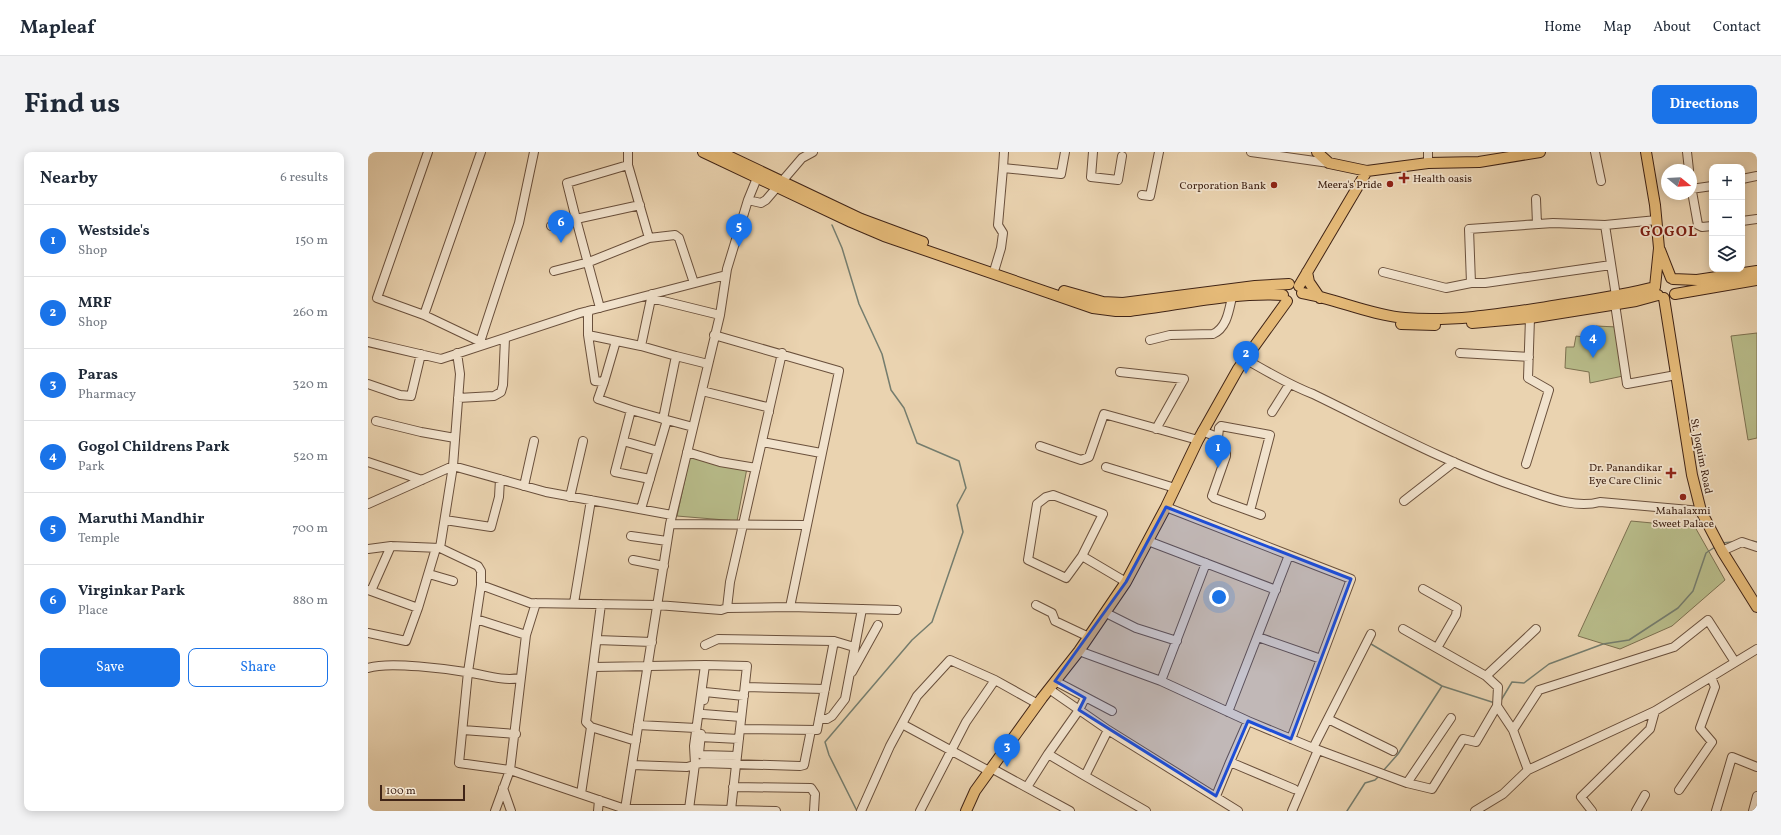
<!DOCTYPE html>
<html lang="en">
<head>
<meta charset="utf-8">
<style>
	body { margin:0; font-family:Vollkorn,serif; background:#f2f2f3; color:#1f2937 }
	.controls { position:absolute; right:12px; top:12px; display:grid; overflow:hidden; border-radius:8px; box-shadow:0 2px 10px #0003 }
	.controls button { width:36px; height:36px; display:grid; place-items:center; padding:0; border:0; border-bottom:1px solid #e0e1e3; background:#fff; color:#1f2937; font:20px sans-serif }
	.compass { position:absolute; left:1293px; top:12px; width:36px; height:36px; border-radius:50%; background:#fff; box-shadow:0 2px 10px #0003; rotate:108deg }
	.scale { position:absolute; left:12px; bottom:10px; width:85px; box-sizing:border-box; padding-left:4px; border:2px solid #402416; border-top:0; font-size:11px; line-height:14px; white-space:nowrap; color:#402416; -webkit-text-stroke:3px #f1e2cc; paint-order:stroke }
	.you { position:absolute; left:851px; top:445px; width:14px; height:14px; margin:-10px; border:3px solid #fff; border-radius:50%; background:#1a73e8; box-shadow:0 0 0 6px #1a73e833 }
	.badge { display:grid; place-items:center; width:26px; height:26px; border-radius:50%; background:#1a73e8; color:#fff; font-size:13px; font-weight:700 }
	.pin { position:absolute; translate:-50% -33px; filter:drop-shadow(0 1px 2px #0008) }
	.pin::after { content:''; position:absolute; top:21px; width:14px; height:12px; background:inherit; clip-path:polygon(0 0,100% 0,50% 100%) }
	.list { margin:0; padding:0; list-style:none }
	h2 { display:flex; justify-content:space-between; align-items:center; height:52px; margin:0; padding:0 16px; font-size:17px }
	h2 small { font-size:13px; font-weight:400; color:#747a83 }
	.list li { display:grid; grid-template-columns:26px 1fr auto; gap:12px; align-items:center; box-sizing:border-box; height:72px; padding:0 16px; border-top:1px solid #e0e1e3 }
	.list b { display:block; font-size:15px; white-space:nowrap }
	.list p { margin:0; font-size:13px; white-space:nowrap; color:#747a83 }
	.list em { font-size:13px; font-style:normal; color:#747a83 }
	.actions { display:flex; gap:8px; padding:12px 16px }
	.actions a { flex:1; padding:9px 0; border:1px solid #1a73e8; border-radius:8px; text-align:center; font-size:14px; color:#1a73e8 }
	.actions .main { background:#1a73e8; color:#fff }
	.icon { flex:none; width:22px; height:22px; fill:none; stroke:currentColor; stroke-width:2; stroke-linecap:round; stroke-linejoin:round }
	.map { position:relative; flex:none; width:1389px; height:659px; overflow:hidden; border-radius:8px }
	header { display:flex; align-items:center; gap:24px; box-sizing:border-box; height:56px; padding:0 20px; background:#fff; border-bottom:1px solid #e0e1e3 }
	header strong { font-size:19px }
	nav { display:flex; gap:22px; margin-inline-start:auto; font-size:14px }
	.intro { display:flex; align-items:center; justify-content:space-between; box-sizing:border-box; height:96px; padding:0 24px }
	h1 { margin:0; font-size:28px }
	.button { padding:10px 18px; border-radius:8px; background:#1a73e8; color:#fff; font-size:14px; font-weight:700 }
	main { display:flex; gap:24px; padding:0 24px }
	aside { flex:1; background:#fff; border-radius:8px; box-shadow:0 2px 10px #0003 }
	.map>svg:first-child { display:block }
	.green { fill:#b8bc8a; stroke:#7c7050 }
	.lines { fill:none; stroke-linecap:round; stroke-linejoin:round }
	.stream { stroke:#757d6e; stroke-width:1.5 }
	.minor-casing { stroke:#6a503c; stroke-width:10 }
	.major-casing { stroke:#402416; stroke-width:12 }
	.minor { stroke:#f1e2cc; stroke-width:8 }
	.major { stroke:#e5ba78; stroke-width:10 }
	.marked { fill:#1d4ed8; fill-opacity:0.2; stroke:#1d4ed8; stroke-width:3; stroke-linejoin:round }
	.poi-dot { fill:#8f2418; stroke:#f1e2cc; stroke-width:1.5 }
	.labels { text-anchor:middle; stroke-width:3.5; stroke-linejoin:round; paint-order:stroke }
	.poi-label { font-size:11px; fill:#402416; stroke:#f1e2cc; text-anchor:end }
	.street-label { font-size:11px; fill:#402416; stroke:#f1e2cc }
	.district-label { font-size:15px; font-weight:bold; letter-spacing:1px; fill:#7a1f14; stroke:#f1e2cc }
</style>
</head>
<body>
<header>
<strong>Mapleaf</strong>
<nav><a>Home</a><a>Map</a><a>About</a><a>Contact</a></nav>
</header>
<div class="intro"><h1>Find us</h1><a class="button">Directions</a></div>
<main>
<aside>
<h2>Nearby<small>6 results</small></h2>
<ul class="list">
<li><span class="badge">1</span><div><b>Westside's</b><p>Shop</p></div><em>150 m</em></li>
<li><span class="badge">2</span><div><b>MRF</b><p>Shop</p></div><em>260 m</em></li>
<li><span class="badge">3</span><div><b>Paras</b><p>Pharmacy</p></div><em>320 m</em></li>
<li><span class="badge">4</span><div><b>Gogol Childrens Park</b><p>Park</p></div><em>520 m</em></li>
<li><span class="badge">5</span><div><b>Maruthi Mandhir</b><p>Temple</p></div><em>700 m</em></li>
<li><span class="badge">6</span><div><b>Virginkar Park</b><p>Place</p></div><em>880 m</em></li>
</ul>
<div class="actions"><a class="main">Save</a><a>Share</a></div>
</aside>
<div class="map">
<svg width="1389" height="659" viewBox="0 0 1389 659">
	<rect width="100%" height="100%" fill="#ead3b0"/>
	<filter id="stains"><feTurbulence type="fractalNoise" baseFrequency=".005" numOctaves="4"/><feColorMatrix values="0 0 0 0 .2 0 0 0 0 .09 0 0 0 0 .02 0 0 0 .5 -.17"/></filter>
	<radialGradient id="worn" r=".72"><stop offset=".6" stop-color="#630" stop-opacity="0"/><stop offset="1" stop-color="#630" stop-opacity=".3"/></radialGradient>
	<path class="green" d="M1228,174L1249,175L1255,224L1222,231L1221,220L1197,216L1198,195H1206L1208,184L1226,186Z
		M1389,181V286L1380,288L1363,184Z
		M322,304L379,316L369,369L309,364Z
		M1263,369L1327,375L1357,428L1304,474L1252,497L1210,484Z"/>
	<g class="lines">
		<path class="stream" d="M464,73L474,96L491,152L514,202L523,238L536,256L549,291L591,309L598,336L589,353L595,380L564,470L544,488L457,590L461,603L489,659
			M1384,389L1389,390
			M1354,391L1364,390
			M1003,492L1074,534L1127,551
			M1132,550L1144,530L1156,531L1181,512L1235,492L1261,488L1310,456L1325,439L1338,401L1347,395
			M1015,619L1030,602L1074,534
			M979,659L997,631L1007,628L1011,624"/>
		<g class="minor-casing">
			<path id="minor" d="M113,0L56,163L117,192
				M636,0L635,16L693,22L697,0
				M725,0L723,25L750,28L754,4
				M883,0L961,11
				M1227,0L1233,29
				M1319,0L1321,18
				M1060,11V0
				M260,13V0
				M1374,27L1389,24
				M1323,34L1330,73L1334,75L1344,74
				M1323,37L1344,34
				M774,43L782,44L791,0
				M1168,47L1169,72
				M380,48L393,51L398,48L434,6L445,0
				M272,53L208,67L199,31L260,13L281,86L307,83L311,86L326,131
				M1374,69L1389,67
				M1237,73L1185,71L1101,77L1103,131H1117L1243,113
				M183,74L208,67L232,156
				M627,116L633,96L635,81L630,73L635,16
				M186,119L221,110L281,86
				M1015,120L1078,136L1103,131
				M284,142L273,194L308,204
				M1248,144L1237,73L1289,68
				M283,146L352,163
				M1247,152L1259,232L1308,223
				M220,159V183L273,194
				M56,163L9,146L60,0
				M220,183L227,229L236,230L248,189
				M346,183L471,219L422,455L529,458
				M782,188L802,183L845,182C859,176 861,158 864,145
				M0,190L73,207L212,161L358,123
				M112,190L151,71L166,0
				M1092,201L1161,205
				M877,207C900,220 921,233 945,242C1015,276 1082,313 1155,337C1179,345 1207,357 1232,350L1333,359
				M752,220L816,227L788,277
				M236,230L230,247L263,258
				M0,232L32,243L43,244L53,202
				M334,239L399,255L401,260
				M90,246L126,244L133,240L135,233L137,186
				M904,260L921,233
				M295,267L308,204L340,212
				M8,269L53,280L87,286
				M834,279L849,285
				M255,289L290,299
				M394,290L453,301
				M672,294L713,308L721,305L736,262L830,288
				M319,300L352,310L388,316
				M0,310L54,328
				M1158,312L1181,238L1160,226L1162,166
				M738,315L807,336
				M282,327L247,320L263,258L299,268
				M156,334L166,289
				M685,343L735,362L714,404L698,426L660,408L669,352L678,345Z
				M202,345L215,289
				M1036,349L1086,310
				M0,352L85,314L178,340L304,363
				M798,355L921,403L860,560
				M273,357L299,268L325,275
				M882,359L902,283L853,274L851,276L849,295L858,301V304L844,344L846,346L893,363
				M77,368L123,375L131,345L132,327
				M302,372L437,373
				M263,384L299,389
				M780,389L908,438
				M72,396L85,314L92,222L89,201
				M0,397L23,394
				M1354,399L1374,390L1389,395
				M921,403L983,427L923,587
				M714,404L758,430
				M265,408L296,414
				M838,411L793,529L880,569
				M61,422L85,429
				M113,433L162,451L289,453L353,458L359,456L422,455
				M1055,437L1089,456L1088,463L1069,496
				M0,438L3,439L23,394L72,396L110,414L113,419V433L100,520L91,611L142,618L257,657H321L327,612L326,594L337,513L379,514L363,658
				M3,439L50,456L68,396
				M206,451L223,348
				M668,453L684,461L687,469L721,485
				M359,456L362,430L414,201
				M738,461L768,476L809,489
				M108,467L158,483
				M1035,477L1118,524
				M0,481L38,489L50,456
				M890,485L953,507
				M229,488L284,490
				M337,493L350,487L466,489L486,495
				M711,499L793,529
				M226,515L337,513
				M0,516C20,509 81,517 104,521C120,524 136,529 152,526
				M484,520L510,473
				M687,529L744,559
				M377,535L457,537
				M681,537L740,578L870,659
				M336,548L337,540L376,544
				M335,562L373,565
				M451,567H459L464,564L477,547L494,457
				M960,567L1025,599
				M534,572L621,619
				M270,573L328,576
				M223,575L218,570L233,452
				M372,577L449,578L466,489
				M95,578L148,582
				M740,578L717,624L778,659
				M1145,578L1171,538L1306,495L1340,468L1367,510
				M333,582L331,601L334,603L369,604
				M332,585L371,587
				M945,596L1039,631L1064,637L1095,587L1108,590L1129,554
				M862,610L880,569L945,596L1003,482
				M264,613L319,615L333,611L432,614L436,613L443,578
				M623,616L702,659
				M1160,618L1145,578L1129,554L1130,535L1118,524L1168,477
				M717,624L680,602L711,558L717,546
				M1039,631L1083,566
				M365,635L443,636L447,642L446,659
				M659,635L680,602
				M135,636L143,659
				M1311,638L1344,590L1332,576L1347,535L1343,525
				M213,642L223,575L268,589
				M848,644L862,610L926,637
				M257,657L302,372L352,163L359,117L380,48L389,26
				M127,659L142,618L158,483L168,451
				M230,659L231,648
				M322,659L321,657L408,659
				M493,659L522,594L549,544L582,508L627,528L670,552
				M552,659L598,570L627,528
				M924,659L950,598
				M1107,659L1135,642L1160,618L1287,559L1389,497
				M1224,659L1213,645L1282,577L1287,559
				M1268,659L1277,643
				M1348,659L1364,605L1389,615
				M1385,659L1389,644"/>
		</g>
		<g class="major-casing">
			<path id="major" d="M335,0L483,70L516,84L725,156L748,159H762C812,153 864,140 915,143
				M352,0L493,67L555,90
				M949,0L961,11L999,19L1060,11L1111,10L1172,0
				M1292,98L1303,126
				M939,120L941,130L952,146
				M1305,127L1329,128L1389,119
				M931,134L999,19
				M696,139L735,150L755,151L887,134L921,132
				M934,141C969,147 1002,163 1037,166C1084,170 1133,162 1179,155C1215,149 1251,144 1287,135L1291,96L1287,53L1278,0
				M1307,142L1389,128
				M1296,146L1324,323L1333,359L1354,399L1389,455
				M1104,171L1162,166L1268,149L1290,143
				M1033,172L1067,173
				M598,659L607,639L674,546L711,499L758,430L798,355L830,288L870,217L919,149"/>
		</g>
		<use href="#minor" class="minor"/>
		<use href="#major" class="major"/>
	</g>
	<path class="marked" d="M798,355L983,427L923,587L880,569L848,644L711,558L717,546L687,529L758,430Z"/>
	<g class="poi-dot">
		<path d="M1034 20h4v4h4v4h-4v4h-4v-4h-4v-4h4z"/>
		<circle cx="1022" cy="32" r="4"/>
		<circle cx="906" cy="33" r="4"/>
		<path d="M1301 315h4v4h4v4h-4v4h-4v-4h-4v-4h4z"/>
		<circle cx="1315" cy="345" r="4"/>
	</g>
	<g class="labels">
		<g class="poi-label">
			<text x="1045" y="30" text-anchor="start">Health oasis</text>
			<text x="1014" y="36">Meera's Pride</text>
			<text x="898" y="37">Corporation Bank</text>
			<text x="1294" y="319">Dr. Panandikar<tspan x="1294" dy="13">Eye Care Clinic</tspan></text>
			<text x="1315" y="362" text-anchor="middle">Mahalaxmi<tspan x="1315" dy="13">Sweet Palace</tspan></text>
		</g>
		<g class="street-label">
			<text transform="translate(1334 304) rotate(79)" y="4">St. Joquim Road</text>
		</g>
		<g class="district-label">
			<text x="1301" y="84">GOGOL</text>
		</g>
	</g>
	<rect width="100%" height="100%" filter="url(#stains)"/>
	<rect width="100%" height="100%" fill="url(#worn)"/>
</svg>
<div class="controls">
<button>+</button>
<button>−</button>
<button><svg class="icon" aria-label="layers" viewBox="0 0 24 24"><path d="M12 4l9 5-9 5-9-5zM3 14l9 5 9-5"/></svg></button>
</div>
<svg class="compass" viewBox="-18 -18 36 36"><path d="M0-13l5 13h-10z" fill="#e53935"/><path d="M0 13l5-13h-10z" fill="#747a83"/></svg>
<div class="scale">100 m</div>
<div class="you"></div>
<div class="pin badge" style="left:850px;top:316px">1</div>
<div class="pin badge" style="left:878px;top:222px">2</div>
<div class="pin badge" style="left:639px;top:615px">3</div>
<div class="pin badge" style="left:1225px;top:206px">4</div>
<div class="pin badge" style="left:371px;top:95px">5</div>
<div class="pin badge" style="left:193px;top:91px">6</div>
</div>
</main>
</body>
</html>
